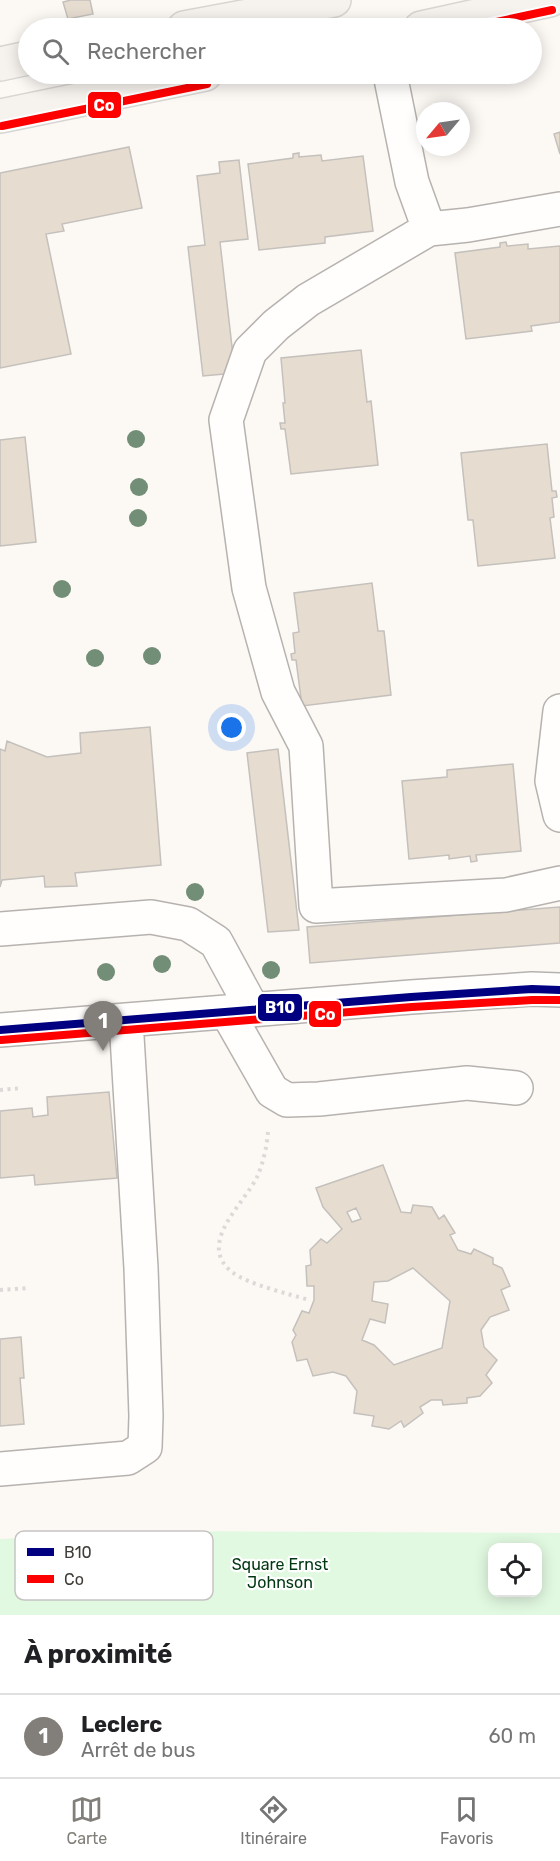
<!DOCTYPE html>
<html lang="fr">
<head>
<meta charset="utf-8">
<style>
	body { margin:0; font-family:Rubik,sans-serif; background:#f2f2f2; color:#202124 }
	.controls { position:absolute; right:18px; bottom:18px; display:grid; overflow:hidden; border-radius:12px; box-shadow:0 3px 15px #0003 }
	.controls button { width:54px; height:54px; display:grid; place-items:center; padding:0; border:0; border-bottom:2px solid #e0e0e0; background:#fff; color:#202124; font:30px sans-serif }
	.compass { position:absolute; left:416px; top:102px; width:54px; height:54px; border-radius:50%; background:#fff; box-shadow:0 3px 15px #0003; rotate:241deg }
	.you { position:absolute; left:232px; top:728px; width:21px; height:21px; margin:-15px; border:4px solid #fff; border-radius:50%; background:#1a73e8; box-shadow:0 0 0 9px #1a73e833 }
	.badge { display:grid; place-items:center; width:39px; height:39px; border-radius:50%; background:#827e79; color:#fff; font-size:20px; font-weight:700 }
	.pin { position:absolute; translate:-50% -50px; filter:drop-shadow(0 2px 3px #0008) }
	.pin::after { content:''; position:absolute; top:32px; width:21px; height:18px; background:inherit; clip-path:polygon(0 0,100% 0,50% 100%) }
	.list { margin:0; padding:0; list-style:none }
	h2 { display:flex; justify-content:space-between; align-items:center; height:78px; margin:0; padding:0 24px; font-size:26px }
	h2 small { font-size:20px; font-weight:400; color:#757577 }
	.list li { display:grid; grid-template-columns:39px 1fr auto; gap:18px; align-items:center; box-sizing:border-box; height:84px; padding:0 24px; border-top:2px solid #e0e0e0 }
	.list b { display:block; font-size:22px; white-space:nowrap }
	.list p { margin:0; font-size:20px; white-space:nowrap; color:#757577 }
	.list em { font-size:20px; font-style:normal; color:#757577 }
	.icon { flex:none; width:33px; height:33px; fill:none; stroke:currentColor; stroke-width:2; stroke-linecap:round; stroke-linejoin:round }
	.map { position:relative; flex:none; width:560px; height:1615px; overflow:hidden }
	.search { position:absolute; background:#fff; box-shadow:0 3px 15px #0003; left:18px; right:18px; top:18px; height:66px; display:flex; align-items:center; gap:15px; box-sizing:border-box; padding:0 21px; border-radius:33px; color:#757577; font-size:22px }
	.sheet { height:162px; background:#fff }
	nav { display:flex; justify-content:space-around; align-items:center; box-sizing:border-box; height:84px; border-top:2px solid #e0e0e0; background:#fff; font-size:16px; color:#757577 }
	nav a { display:grid; justify-items:center; gap:3px }
	nav .on { color:#827e79 }
	.map>svg:first-child { display:block }
	.green { fill:#e2f9e1; fill-rule:evenodd }
	.building { fill:#e7dcd0; stroke:#c4c0bc; stroke-width:1.5; fill-rule:evenodd }
	.lines { fill:none; stroke-linecap:round; stroke-linejoin:round }
	.minor-casing { stroke:#b6b2af; stroke-width:36 }
	.major-casing { stroke:#d8d6d3; stroke-width:36 }
	.path { stroke:#dbdad9; stroke-width:4; stroke-dasharray:3 4.5; stroke-linecap:butt }
	.minor { stroke:#fffefd; stroke-width:33 }
	.major { stroke:#f6f2ed; stroke-width:33 }
	.bus-1-casing { stroke:#fff; stroke-width:12 }
	.bus-2-casing { stroke:#fff; stroke-width:12 }
	.bus-1 { stroke:#000080; stroke-width:8 }
	.bus-2 { stroke:#f00; stroke-width:8 }
	.tree { fill:#728e77 }
	.labels { text-anchor:middle; stroke-width:4.5; stroke-linejoin:round; paint-order:stroke }
	.park-label { font-size:16px; fill:#013811; stroke:#fff }
	.key { fill:#fff; stroke:#c6c4c3; stroke-width:1.5 }
	.key-label { font-size:16px; fill:#403c37 }
	.line-badge { stroke:#fff; stroke-width:2 }
	.badge-label { font-size:16px; text-anchor:middle; font-weight:bold; fill:#fff }
</style>
</head>
<body>
<div class="map">
<svg width="560" height="1615" viewBox="0 0 560 1615">
	<rect width="100%" height="100%" fill="#fcf8f4"/>
	<path class="green" d="M173,1531L560,1533V1615H0V1539ZM492,1548H538V1592H492Z"/>
	<path class="building" d="M71,0H90L93,14L68,19L63,2Z
		M560,132V154L554,134Z
		M129,147L142,208L62,224L64,231L46,234L71,354L0,368V173Z
		M299,153V157L321,155L322,161L363,156L373,231L325,237V243L259,250L248,164L293,158V154Z
		M239,160L248,239L220,242L235,373L203,376L188,247L205,245L197,176L220,173L219,162Z
		M506,242L507,246L528,244V249L560,246V322L531,326L532,331L466,339L455,253L500,247V243Z
		M361,350L367,402L371,401L378,465L291,474L285,429H281L280,423H285L283,403H285L281,358Z
		M25,437L36,542L0,546V440Z
		M547,444L552,491H556L557,497L552,498L554,517L550,518L555,558L478,566L473,520H468L461,453Z
		M372,583L378,631H384L391,695L302,706L296,660H292L291,654L295,653L293,633L299,632L294,593Z
		M150,727L161,865L75,873L77,886L45,887L44,876L2,880L0,887V749L5,751L7,741L47,757L81,753L80,733Z
		M278,749L299,930L268,932L247,753Z
		M513,764L521,851L476,855L477,861L471,862L470,856L449,859V855L409,859L402,781L447,777V770Z
		M560,907V943L310,963L307,927Z
		M109,1092L117,1178L35,1185L34,1175L0,1178V1111L32,1108L33,1117L48,1115L47,1097Z
		M383,1165L401,1212L411,1213L413,1205L432,1207L439,1219L444,1215L455,1233L450,1235L458,1250L471,1254L474,1249L493,1258V1264L502,1268L510,1286L501,1290L509,1310L490,1317L481,1330L484,1347L497,1360L486,1375L492,1383L480,1396L467,1398V1403L443,1405L442,1400H431L420,1407L423,1413L404,1427L401,1421L389,1429L372,1426L374,1416L354,1413L357,1391L346,1376L333,1372L313,1376L307,1359L297,1361L292,1342L296,1335L293,1330L302,1311L309,1313L314,1300V1286H307L306,1266L311,1265L310,1250L321,1239L327,1243L342,1229L323,1207L316,1188ZM413,1268L450,1301L442,1348L394,1365L374,1345L362,1340L370,1319L385,1323L388,1304L372,1301L374,1282L388,1281Z
		M356,1208L361,1219L352,1222L347,1212Z
		M21,1337L24,1378H20L24,1424L0,1426V1339Z"/>
	<g class="lines">
		<g class="minor-casing">
			<path id="minor" d="M390,74L412,182L429,229
				M560,209L468,225L429,229L308,300L276,325L250,351L226,420L249,588L278,692L306,746L316,906L506,895L560,883
				M560,711L552,781L560,815
				M0,929L151,917L188,924L216,942L253,1010
				M227,1012L272,1091L287,1100L319,1099L467,1083L516,1088
				M0,1030L411,997L532,989L560,990
				M0,1469L128,1458L145,1447L146,1416L141,1268L126,1020"/>
		</g>
		<g class="major-casing">
			<path id="major" d="M184,28L334,0
				M421,28L550,0
				M0,64L28,58
				M0,116L205,74"/>
		</g>
		<path class="path" d="M0,1090L22,1088
			M268,1132C267,1146 263,1164 257,1177C244,1204 196,1244 232,1272C247,1284 289,1294 309,1300
			M0,1290L29,1288"/>
		<use href="#minor" class="minor"/>
		<use href="#major" class="major"/>
		<g class="bus-1-casing">
			<path id="bus-1" d="M0,1030L411,997L532,989L560,990"/>
		</g>
		<g class="bus-2-casing">
			<path id="bus-2" d="M468,28L552,10
				M2,126L207,84
				M1,1040L412,1007L532,1000H560"/>
		</g>
		<use href="#bus-1" class="bus-1"/>
		<use href="#bus-2" class="bus-2"/>
	</g>
	<g class="tree">
		<circle cx="136" cy="439" r="9"/>
		<circle cx="139" cy="487" r="9"/>
		<circle cx="138" cy="518" r="9"/>
		<circle cx="62" cy="589" r="9"/>
		<circle cx="152" cy="656" r="9"/>
		<circle cx="95" cy="658" r="9"/>
		<circle cx="195" cy="892" r="9"/>
		<circle cx="162" cy="964" r="9"/>
		<circle cx="271" cy="970" r="9"/>
		<circle cx="106" cy="972" r="9"/>
	</g>
	<g class="labels">
		<g class="park-label">
			<text x="280" y="1570">Square Ernst<tspan x="280" dy="18">Johnson</tspan></text>
		</g>
	</g>
	<rect x="15" y="1531" width="198" height="69" rx="9" class="key"/>
	<rect x="27" y="1548" width="27" height="8" fill="#000080"/>
	<rect x="27" y="1575" width="27" height="8" fill="#f00"/>
	<g class="key-label">
		<text x="64" y="1558">B10</text>
		<text x="64" y="1585">Co</text>
	</g>
	<g class="line-badge">
		<rect x="87" y="91" width="35" height="28" rx="6" fill="#f00"/>
		<rect x="257" y="993" width="46" height="29" rx="6" fill="#000080"/>
		<rect x="308" y="1000" width="34" height="28" rx="6" fill="#f00"/>
	</g>
	<g class="badge-label">
		<text x="104" y="111">Co</text>
		<text x="280" y="1013">B10</text>
		<text x="325" y="1020">Co</text>
	</g>
</svg>
<div class="controls">
<button><svg class="icon" aria-label="locate" viewBox="0 0 24 24"><circle cx="12" cy="12" r="6"/><path d="M12 2v4M12 18v4M2 12h4M18 12h4"/></svg></button>
</div>
<svg class="compass" viewBox="-18 -18 36 36"><path d="M0-13l5 13h-10z" fill="#e53935"/><path d="M0 13l5-13h-10z" fill="#757577"/></svg>
<div class="you"></div>
<div class="pin badge" style="left:103px;top:1051px">1</div>
<div class="search"><svg class="icon" aria-label="search" viewBox="0 0 24 24"><circle cx="10" cy="10" r="6"/><path d="M15 15l6 6"/></svg>Rechercher</div>
</div>
<section class="sheet">
<h2>À proximité<small></small></h2>
<ul class="list">
<li><span class="badge">1</span><div><b>Leclerc</b><p>Arrêt de bus</p></div><em>60 m</em></li>
</ul>
</section>
<nav>
<a class="on"><svg class="icon" aria-label="map" viewBox="0 0 24 24"><path d="M3 6l6-2 6 2 6-2v14l-6 2-6-2-6 2zM9 4v14M15 6v14"/></svg>Carte</a>
<a><svg class="icon" aria-label="directions" viewBox="0 0 24 24"><path d="M12 3l9 9-9 9-9-9zM9 14v-3h6M13 9l2 2-2 2"/></svg>Itinéraire</a>
<a><svg class="icon" aria-label="saved" viewBox="0 0 24 24"><path d="M7 4h10v16l-5-4-5 4z"/></svg>Favoris</a>
</nav>
</body>
</html>
